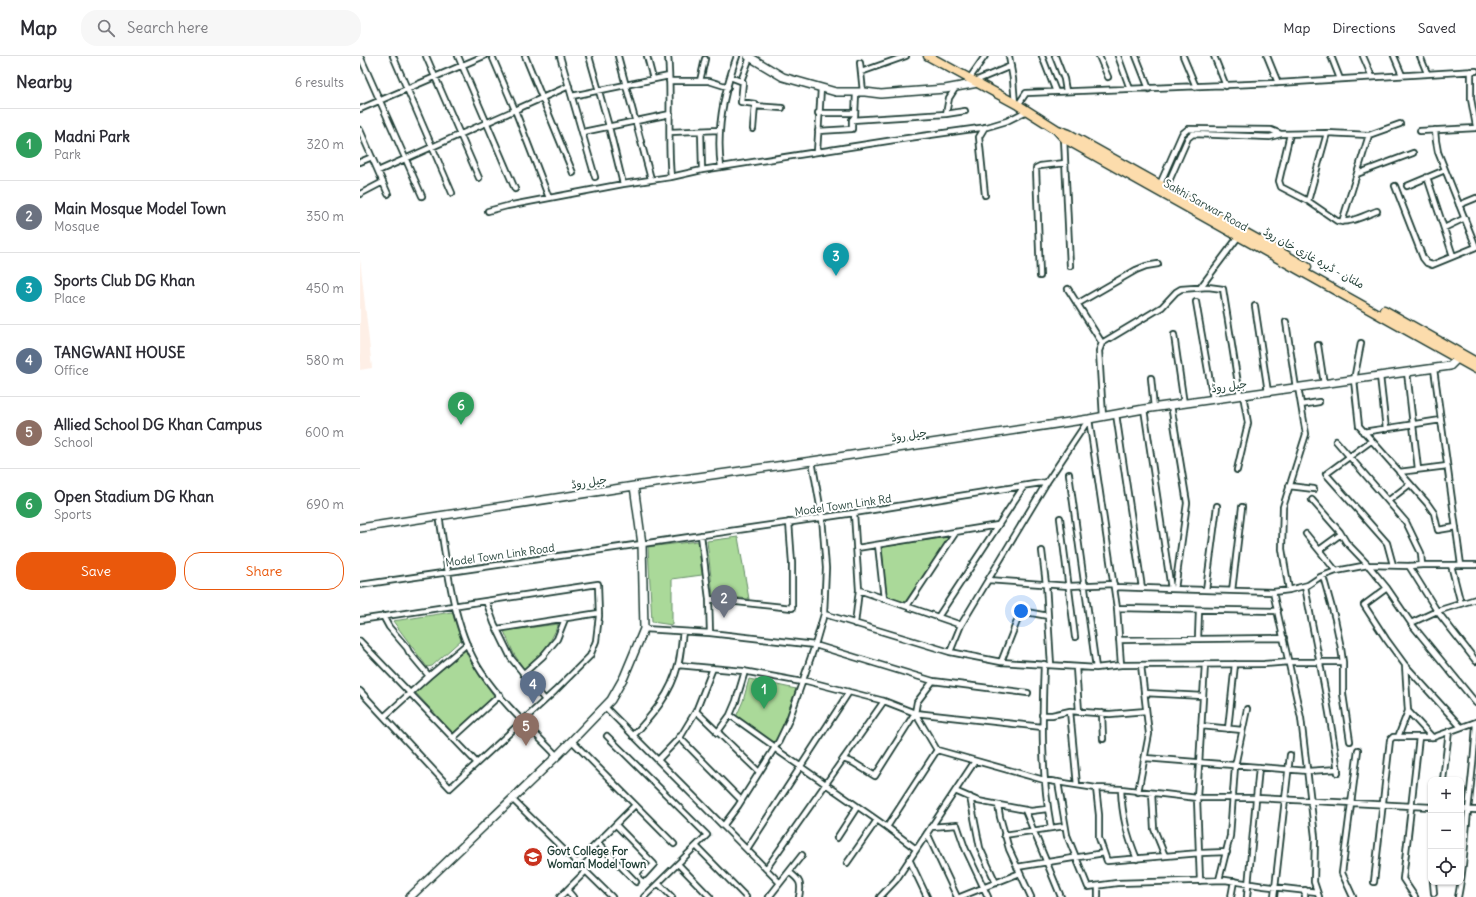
<!DOCTYPE html>
<html lang="en">
<head>
<meta charset="utf-8">
<style>
	body { margin:0; font-family:Delius,"Playpen Sans Arabic",sans-serif; background:#f7f7f7; color:#2b2b33 }
	.controls { position:absolute; right:12px; bottom:12px; display:grid; overflow:hidden; border-radius:8px; box-shadow:0 1px 3px #0004 }
	.controls button { width:36px; height:36px; display:grid; place-items:center; padding:0; border:0; border-bottom:1px solid #e1e1e2; background:#fff; color:#2b2b33; font:20px sans-serif }
	.you { position:absolute; left:661px; top:555px; width:14px; height:14px; margin:-10px; border:3px solid #fff; border-radius:50%; background:#1a73e8; box-shadow:0 0 0 6px #1a73e833 }
	.badge { display:grid; place-items:center; width:26px; height:26px; border-radius:50%; background:#ea580c; color:#fff; font-size:13px; font-weight:700 }
	.pin { position:absolute; translate:-50% -33px; filter:drop-shadow(0 1px 2px #0008) }
	.pin::after { content:''; position:absolute; top:21px; width:14px; height:12px; background:inherit; clip-path:polygon(0 0,100% 0,50% 100%) }
	.list { margin:0; padding:0; list-style:none }
	h2 { display:flex; justify-content:space-between; align-items:center; height:52px; margin:0; padding:0 16px; font-size:17px }
	h2 small { font-size:13px; font-weight:400; color:#7c7c81 }
	.list li { display:grid; grid-template-columns:26px 1fr auto; gap:12px; align-items:center; box-sizing:border-box; height:72px; padding:0 16px; border-top:1px solid #e1e1e2 }
	.list b { display:block; font-size:15px; white-space:nowrap }
	.list p { margin:0; font-size:13px; white-space:nowrap; color:#7c7c81 }
	.list em { font-size:13px; font-style:normal; color:#7c7c81 }
	.actions { display:flex; gap:8px; padding:12px 16px }
	.actions a { flex:1; padding:9px 0; border:1px solid #ea580c; border-radius:16px; text-align:center; font-size:14px; color:#ea580c }
	.actions .main { background:#ea580c; color:#fff }
	.icon { flex:none; width:22px; height:22px; fill:none; stroke:currentColor; stroke-width:2; stroke-linecap:round; stroke-linejoin:round }
	.map { position:relative; flex:none; width:1116px; height:841px; overflow:hidden }
	header { display:flex; align-items:center; gap:24px; box-sizing:border-box; height:56px; padding:0 20px; background:#fff; border-bottom:1px solid #e1e1e2 }
	header strong { font-size:19px }
	nav { display:flex; gap:22px; margin-inline-start:auto; font-size:14px }
	.search { width:280px; height:36px; background:#f7f7f7; display:flex; align-items:center; gap:10px; box-sizing:border-box; padding:0 14px; border-radius:16px; color:#7c7c81; font-size:15px }
	main { display:flex }
	aside { flex:1; background:#fff }
	.map>svg:first-child { display:block }
	.built { fill:#feefe6 }
	.green { fill:#aad999; stroke:#648b66 }
	.lines { fill:none; stroke-linecap:round; stroke-linejoin:round }
	.street-casing { stroke:#1f3d34; stroke-width:8 }
	.secondary-casing { stroke:#1f3d34; stroke-width:10 }
	.highway-casing { stroke:#1f3d34; stroke-width:11 }
	.street { stroke:#fff; stroke-width:4.5 }
	.secondary { stroke:#fff; stroke-width:7 }
	.highway { stroke:#fcdcac; stroke-width:8 }
	.labels { text-anchor:middle; stroke-width:4; stroke-linejoin:round; paint-order:stroke }
	.street-label { font-size:11px; fill:#1f3d34; stroke:#fff }
	.poi-label { font-size:11px; font-weight:bold; fill:#1f3d34; stroke:#fff; text-anchor:start }
</style>
</head>
<body>
<header>
<strong>Map</strong>
<div class="search"><svg class="icon" aria-label="search" viewBox="0 0 24 24"><circle cx="10" cy="10" r="6"/><path d="M15 15l6 6"/></svg>Search here</div>
<nav><a>Map</a><a>Directions</a><a>Saved</a></nav>
</header>
<main>
<aside>
<h2>Nearby<small>6 results</small></h2>
<ul class="list">
<li><span class="badge" style="background:#2e9e5b">1</span><div><b>Madni Park</b><p>Park</p></div><em>320 m</em></li>
<li><span class="badge" style="background:#6b7280">2</span><div><b>Main Mosque Model Town</b><p>Mosque</p></div><em>350 m</em></li>
<li><span class="badge" style="background:#0f9aa8">3</span><div><b>Sports Club DG Khan</b><p>Place</p></div><em>450 m</em></li>
<li><span class="badge" style="background:#5c6f8a">4</span><div><b>TANGWANI HOUSE</b><p>Office</p></div><em>580 m</em></li>
<li><span class="badge" style="background:#8d6e63">5</span><div><b>Allied School DG Khan Campus</b><p>School</p></div><em>600 m</em></li>
<li><span class="badge" style="background:#2e9e5b">6</span><div><b>Open Stadium DG Khan</b><p>Sports</p></div><em>690 m</em></li>
</ul>
<div class="actions"><a class="main">Save</a><a>Share</a></div>
</aside>
<div class="map">
<svg width="1116" height="841" viewBox="0 0 1116 841">
	<rect width="100%" height="100%" fill="#fff"/>
	<filter id="ink" filterUnits="userSpaceOnUse"><feTurbulence type="fractalNoise" baseFrequency=".025" numOctaves="2"/><feDisplacementMap in="SourceGraphic" scale="8" xChannelSelector="R" yChannelSelector="G"/><feConvolveMatrix kernelMatrix="1 2 1 2 8 2 1 2 1" color-interpolation-filters="sRGB"/></filter>
	<g filter="url(#ink)">
		<path class="built" d="M0,203L12,312L0,314Z"/>
		<path class="green" d="M378,481L389,543L353,539L347,485Z
			M589,481L545,546L526,542L522,491Z
			M338,485L342,519L312,523V569L292,566L288,491Z
			M92,556L101,584L72,610L67,611L33,565Z
			M198,568C191,589 180,598 164,613L154,598L144,575Z
			M106,594L119,619L134,640L93,677L55,636Z
			M389,623L436,633L421,676L415,687L376,661L383,645Z"/>
		<g class="lines">
			<g class="street-casing">
				<path id="street" d="M0,0L62,140
					M33,0L92,137
					M66,0L119,122
					M98,0L155,133
					M132,0L155,54L189,142
					M165,0L213,117
					M200,0L235,121
					M229,0L248,67L263,128
					M258,0L291,123
					M287,0L293,23
					M308,0C312,40 307,81 311,121
					M649,0L653,23L655,48
					M682,0L696,36
					M695,0L704,23L706,35
					M739,0L748,21
					M758,0L770,33
					M776,0L789,33
					M823,0L836,31
					M854,0L866,30
					M907,0L918,27
					M971,0L980,23
					M1003,0L1012,21
					M1034,0L1042,19
					M1060,0L1067,17
					M500,7L503,36
					M1111,15V43L1116,70
					M501,16L546,0
					M370,21L383,26L381,46L395,48L393,73
					M609,23L625,0
					M309,25H349L368,31
					M340,25L345,3
					M381,25L390,1
					M615,25L651,10
					M212,40L309,20
					M658,49L666,37L918,27L1116,15
					M395,50L422,52
					M0,53L124,0
					M458,57H495
					M586,58L589,42L596,31
					M492,64L586,58L605,55
					M0,74L28,138
					M1075,74L1076,85L1078,96L1116,191
					M341,75L342,114
					M458,75L492,73V64L495,60L496,37
					M1060,75L1116,72
					M223,76L310,58
					M310,76L359,74
					M930,78L919,125L921,131L948,145L977,165C990,168 1005,159 1017,155
					M704,82L710,210
					M457,96L461,32
					M0,106L12,101
					M361,111C356,74 364,35 377,0
					M18,115L209,30
					M997,118L1053,97
					M1067,121L1093,200
					M800,128L822,78L828,73L911,74L921,78
					M1035,130L1063,202L1067,207L1072,209L1116,191
					M1047,130L1085,114
					M806,132L828,82L833,78L910,81L921,78L967,77L1009,79L1040,68
					M0,138L23,126
					M625,139L619,81L625,71
					M948,145L967,77
					M1099,149L1116,142
					M128,155L147,150L263,128L311,121L342,114L534,84L627,71L647,65L667,55
					M982,166L1009,79
					M1084,172L1105,162
					M680,220L676,112L680,110L705,107
					M840,232L879,180
					M708,233L742,287
					M836,246L853,343
					M717,248L776,214L786,210L798,208
					M895,250L908,336
					M926,266L936,332
					M814,279L824,348
					M1001,287L994,324L999,370L1067,447L1074,457L1078,474L1096,471
					M958,289L964,328
					M1074,313L1101,509
					M1047,316L1058,413
					M1020,320L1026,373
					M791,322L794,352
					M811,349L827,447L815,533
					M941,349L959,346
					M784,353L811,533L913,536L929,534L948,529L960,521L976,515L1008,509L1049,510L1062,509H1116
					M756,358L782,532
					M743,361L739,295L742,287L802,251L816,236L821,233L848,231L863,233L880,340
					M729,363L757,552L761,609
					M1003,376L1081,364
					M976,385L1046,466L1061,497L1062,509
					M1011,385L966,418L1027,487L1033,509
					M877,414L888,367L883,339
					M1039,416L1087,410
					M709,418L736,612
					M929,430L954,433
					M952,444L980,476L986,486L1008,509L1027,532L1053,570L1116,647
					M1028,445L1050,428
					M494,457L499,534L495,568
					M79,459C87,509 93,575 122,617C142,647 172,674 197,700
					M700,462L715,581
					M946,478L976,515
					M341,479L349,543L350,577
					M518,489L524,543
					M497,492L638,469
					M959,494L981,478
					M682,495L686,528L691,609
					M1091,509L1101,548
					M1049,510L1077,555L1116,605
					M963,520L975,563L981,592L983,606V638L990,685
					M628,524L709,530L754,528
					M0,529L494,457L687,426
					M945,530C956,592 971,654 978,717
					M755,531L811,533
					M1027,532L1004,549L1026,583L1045,609L1101,671
					M499,534L601,569
					M846,534L857,450
					M929,534L922,493L923,451L946,378L938,331
					M872,535L882,451
					M913,536L941,662L955,781L954,826L959,841
					M349,543L432,552V507L429,466
					M126,545L134,567L151,602L185,644
					M547,550L596,476
					M757,552L918,555
					M464,558L590,596L601,569L687,426L729,363
					M23,560L29,571L47,592L49,596L69,620
					M578,561L664,430
					M0,564L238,528L239,560L236,585L230,600L195,635L90,732L0,635
					M1051,567L1077,555L1116,543
					M137,573L239,557
					M284,573L350,577L455,589L573,625L557,646L555,657L577,694L684,724L736,732L761,733L837,742H897L1071,751
					M838,583L839,554
					M759,584L924,582
					M0,585L117,707
					M590,596L641,606L736,612L761,609L904,608L929,606H983
					M641,606L661,555L688,560
					M684,608C682,663 681,717 691,771
					M318,609L383,615L442,626
					M716,611L719,656
					M163,618L183,600L197,583L205,563
					M443,624L524,645L555,657L682,671
					M573,625L668,637
					M784,637L843,640
					M245,651L420,827
					M336,655L399,716
					M710,655L717,729
					M1048,655L1072,681
					M742,657L743,683
					M370,659L415,691
					M682,659H692L710,655L750,658L786,655
					M25,660L69,620L107,588
					M841,670L882,674
					M868,673L875,608
					M357,677L370,659L376,645L385,615
					M247,680L347,779L284,841
					M273,680C293,658 311,638 318,609C321,599 321,587 323,576
					M319,681L381,744
					M1038,681L1048,655L1045,609
					M93,682L140,639
					M212,685L314,788
					M414,692L527,771L556,793
					M785,702L948,715L978,713
					M483,703L494,707L515,720L555,657
					M298,704L321,680L336,655L353,612
					M1083,724L1089,675
					M698,726L707,779L728,831L757,827L865,824L904,830L957,836
					M736,732L739,759V782L747,805L840,797L867,796
					M761,733C762,760 767,779 777,803
					M595,735L618,745L671,755L687,753
					M778,736L789,678L781,609
					M792,737L794,773L805,800
					M610,741L620,792L636,827
					M152,743L252,841
					M638,749L640,761L649,793L671,841
					M1101,753L1116,754
					M665,754L701,841
					M256,769L294,808L284,819
					M363,770L378,750L419,685L429,664L443,624L455,589L464,558L466,512L462,461L452,405
					M527,771L577,694
					M571,771L597,769L605,792L628,841
					M567,777L597,841
					M644,779L705,770
					M477,782L497,751
					M238,787L276,826
					M336,790L386,841
					M387,793L489,636
					M549,803L567,841
					M217,807L275,749
					M487,807L517,764
					M318,808L350,841
					M657,811L744,797
					M406,813L524,645
					M429,816C440,824 442,827 439,841
					M859,824L870,780L875,710L887,653
					M840,825L837,742L845,608
					M1014,826L1030,684L1033,681H1074L1116,666
					M1073,826L1074,837
					M299,828L312,841
					M738,830V841
					M207,834L213,841
					M200,841L226,815
					M409,841L442,799
					M520,841L536,824L615,705
					M600,841L660,817
					M871,841L874,825
					M887,841L899,711
					M914,841L930,699
					M945,841V834
					M993,841L982,817L998,694
					M1055,841L1043,823L1059,681
					M1098,841C1104,813 1105,784 1108,755C1111,725 1115,696 1116,666"/>
			</g>
			<g class="secondary-casing">
				<path id="secondary" d="M388,0L423,21L476,36H505L521,38L545,36L585,33L618,27
					M0,472L274,430L452,405L729,363L784,353L1090,310L1098,302
					M50,841L197,700L251,644L264,621L284,573L282,488L274,430"/>
			</g>
			<g class="highway-casing">
				<path id="highway" d="M568,0L658,49L696,73L705,83L762,115L1116,313
					M698,74L709,78L947,211
					M1024,254L1116,306"/>
			</g>
			<use href="#street" class="street"/>
			<use href="#secondary" class="secondary"/>
			<use href="#highway" class="highway"/>
		</g>
	</g>
	<defs>
		<g id="university-disc" transform="scale(1)"><circle r="9.5" fill="#c8321e" stroke="#fff"/><path d="M0-5L7-2L0 1L-7-2ZM-4 1L0 2.5L4 1V4Q0 6-4 4Z" fill="#fff"/></g>
	</defs>
	<g fill-rule="evenodd">
		<use href="#university-disc" x="173" y="801"/>
	</g>
	<g class="labels">
		<g class="street-label">
			<text transform="translate(846 149) rotate(29)" y="4">Sakhi Sarwar Road</text>
			<text transform="translate(954 202) rotate(29)" y="4">ملتان - ڈیرہ غازی خان روڈ</text>
			<text transform="translate(869 330) rotate(-8)" y="4">جیل روڈ</text>
			<text transform="translate(549 379) rotate(-9)" y="4">جیل روڈ</text>
			<text transform="translate(229 426) rotate(-9)" y="4">جیل روڈ</text>
			<text transform="translate(483 449) rotate(-8)" y="4">Model Town Link Rd</text>
			<text transform="translate(140 499) rotate(-8)" y="4">Model Town Link Road</text>
		</g>
		<g class="poi-label">
			<text x="187" y="799">Govt College For<tspan x="187" dy="13">Woman Model Town</tspan></text>
		</g>
	</g>
</svg>
<div class="controls">
<button>+</button>
<button>−</button>
<button><svg class="icon" aria-label="locate" viewBox="0 0 24 24"><circle cx="12" cy="12" r="6"/><path d="M12 2v4M12 18v4M2 12h4M18 12h4"/></svg></button>
</div>
<div class="you"></div>
<div class="pin badge" style="left:404px;top:653px;background:#2e9e5b">1</div>
<div class="pin badge" style="left:364px;top:562px;background:#6b7280">2</div>
<div class="pin badge" style="left:476px;top:220px;background:#0f9aa8">3</div>
<div class="pin badge" style="left:173px;top:648px;background:#5c6f8a">4</div>
<div class="pin badge" style="left:166px;top:690px;background:#8d6e63">5</div>
<div class="pin badge" style="left:101px;top:369px;background:#2e9e5b">6</div>
</div>
</main>
</body>
</html>
